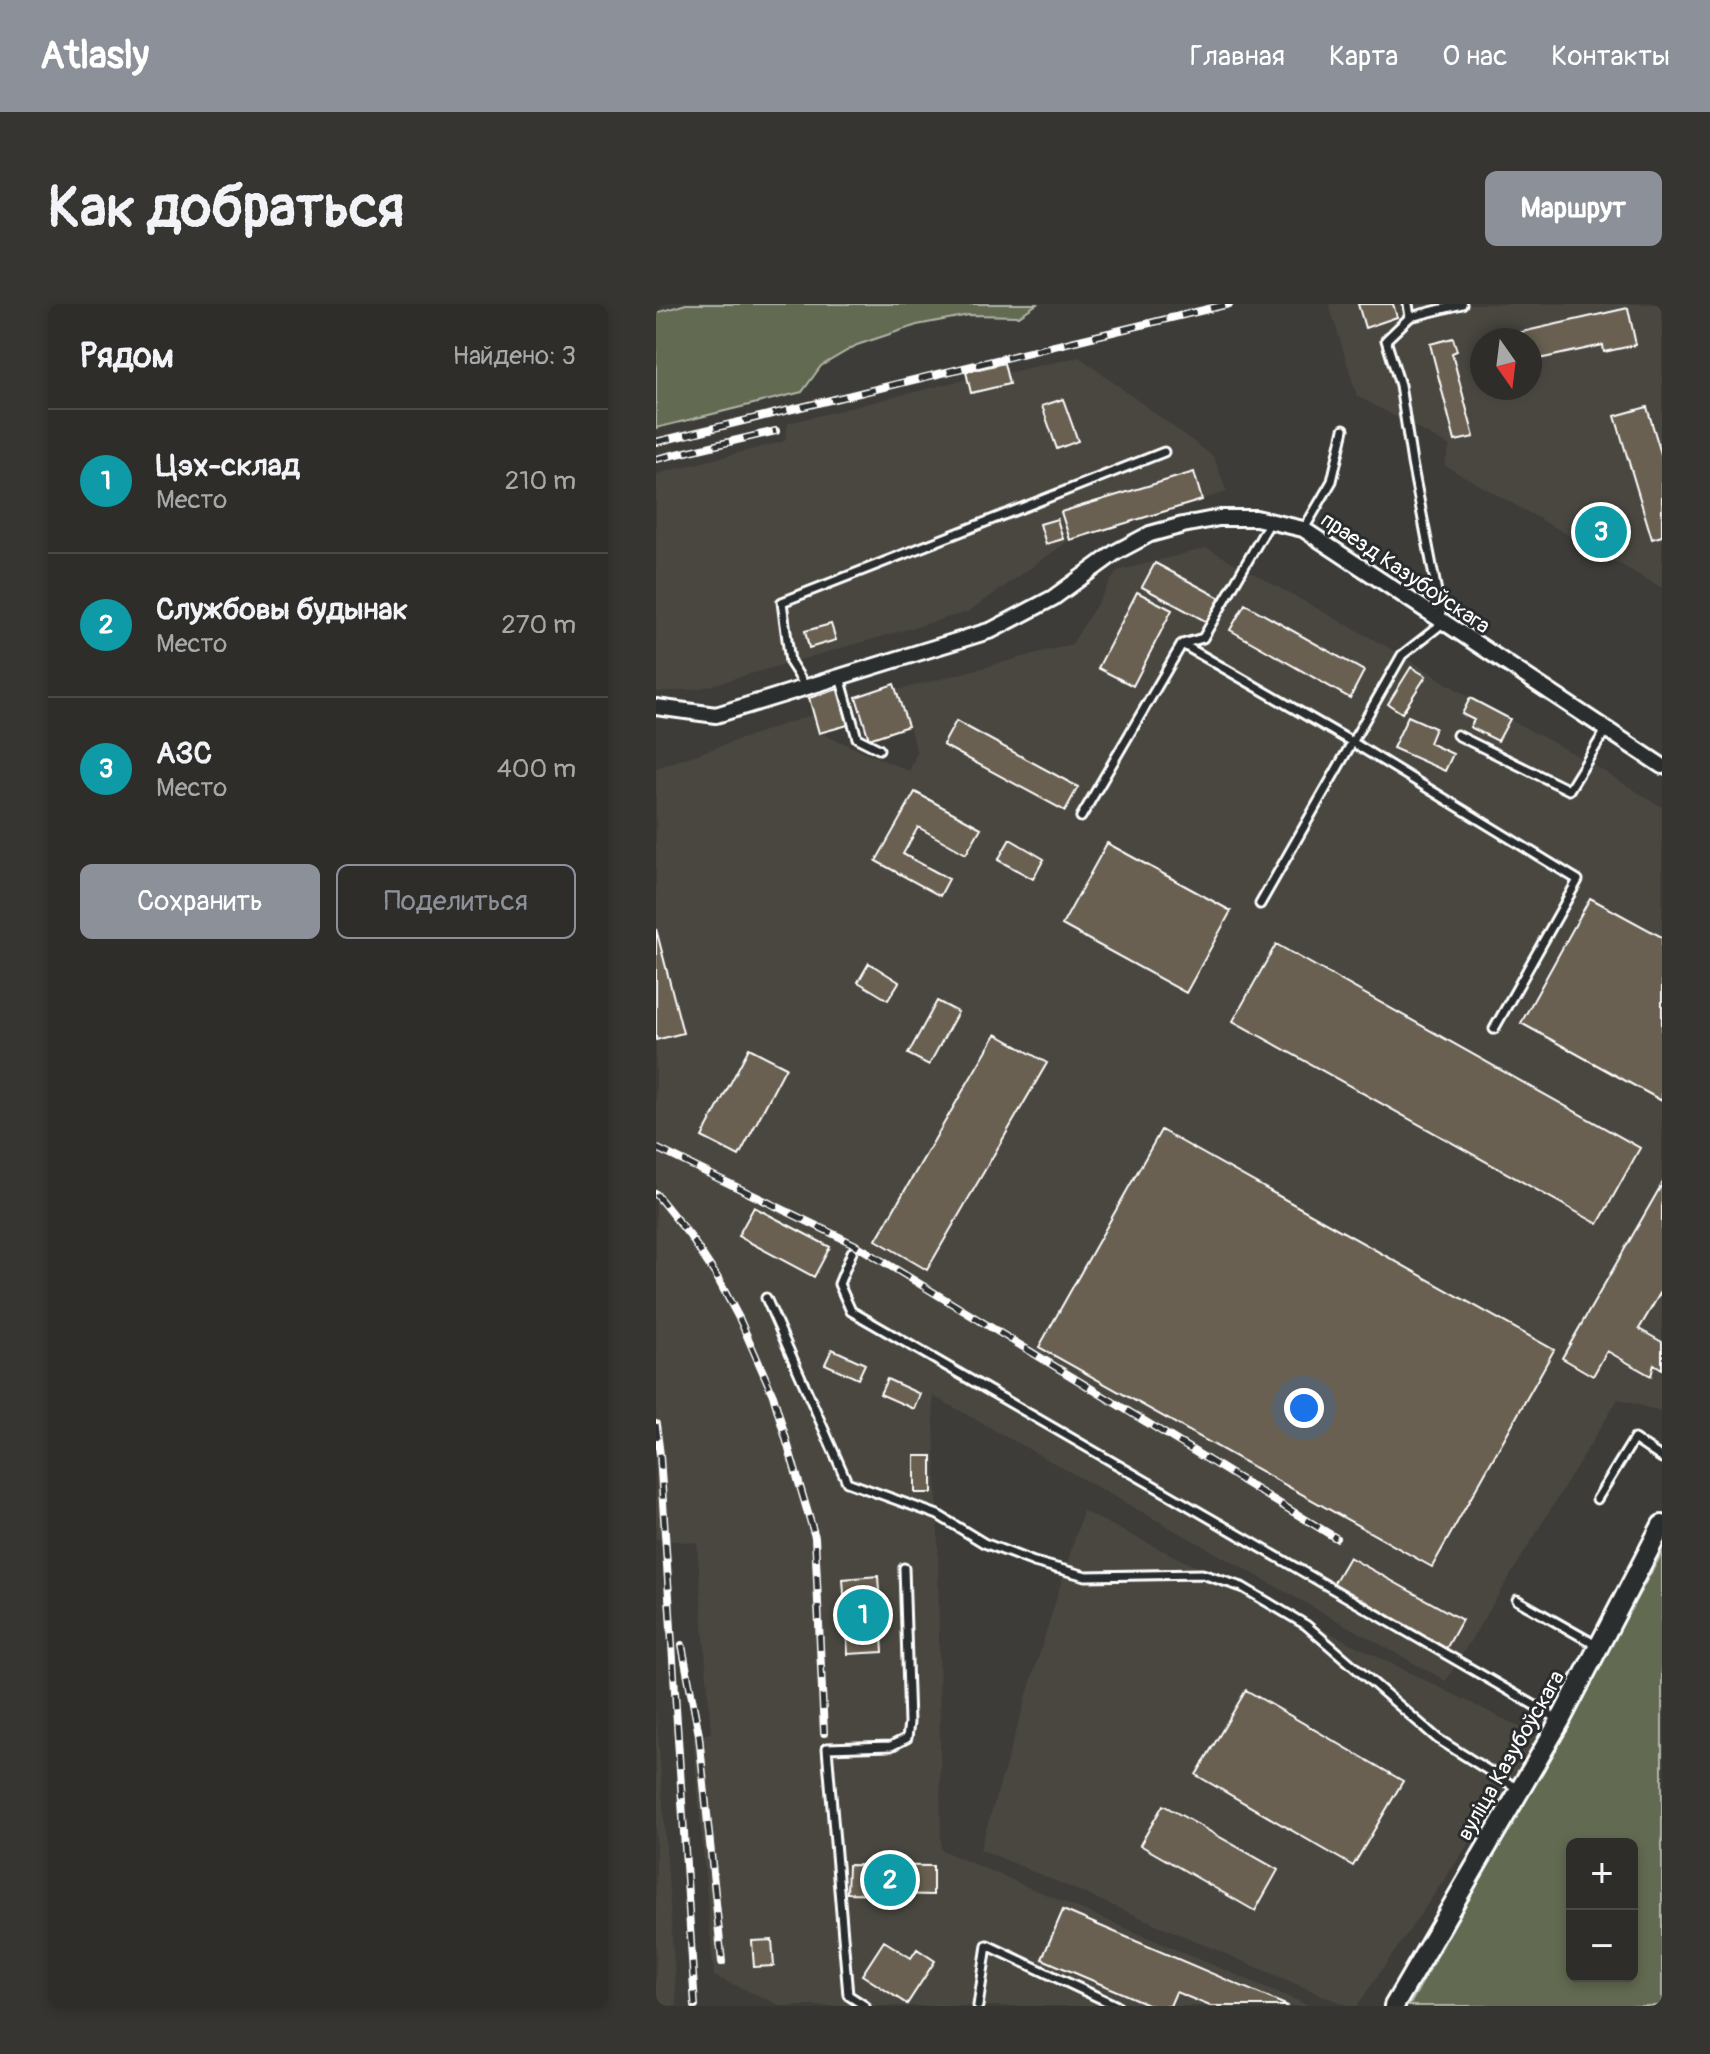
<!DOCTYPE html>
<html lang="ru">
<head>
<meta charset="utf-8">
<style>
	body { margin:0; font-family:Pangolin,sans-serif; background:#363532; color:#f1f3f6 }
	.controls { position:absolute; right:24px; bottom:24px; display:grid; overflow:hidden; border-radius:12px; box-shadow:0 4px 12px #0003 }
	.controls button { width:72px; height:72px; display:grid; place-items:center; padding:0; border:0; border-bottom:2px solid #494947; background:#2e2d2a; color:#f1f3f6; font:40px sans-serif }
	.compass { position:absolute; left:814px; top:24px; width:72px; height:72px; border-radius:50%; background:#2e2d2a; box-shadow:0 4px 12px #0003; rotate:166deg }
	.you { position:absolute; left:648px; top:1104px; width:28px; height:28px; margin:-20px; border:6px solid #fff; border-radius:50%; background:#1a73e8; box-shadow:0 0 0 12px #1a73e833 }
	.badge { display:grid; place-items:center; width:52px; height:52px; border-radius:50%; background:#8c9099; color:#fff; font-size:26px; font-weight:700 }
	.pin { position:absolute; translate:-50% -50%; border:4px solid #fff; box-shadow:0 2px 8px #0006 }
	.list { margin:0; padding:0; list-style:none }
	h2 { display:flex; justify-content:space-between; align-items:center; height:104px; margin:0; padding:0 32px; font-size:34px }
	h2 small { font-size:26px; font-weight:400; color:#a7a8a8 }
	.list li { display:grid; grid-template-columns:52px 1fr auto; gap:24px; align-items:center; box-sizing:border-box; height:144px; padding:0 32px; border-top:2px solid #494947 }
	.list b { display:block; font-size:30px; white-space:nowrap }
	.list p { margin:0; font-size:26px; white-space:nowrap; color:#a7a8a8 }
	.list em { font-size:26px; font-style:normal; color:#a7a8a8 }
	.actions { display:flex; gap:16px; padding:24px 32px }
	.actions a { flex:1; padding:18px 0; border:2px solid #8c9099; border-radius:12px; text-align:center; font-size:28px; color:#8c9099 }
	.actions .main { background:#8c9099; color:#fff }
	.map { position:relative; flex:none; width:1006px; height:1702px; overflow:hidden; border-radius:12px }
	header { display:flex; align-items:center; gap:48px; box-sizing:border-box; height:112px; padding:0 40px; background:#8c9099; color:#fff }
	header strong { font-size:38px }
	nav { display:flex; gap:44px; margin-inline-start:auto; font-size:28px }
	.intro { display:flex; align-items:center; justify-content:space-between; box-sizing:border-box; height:192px; padding:0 48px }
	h1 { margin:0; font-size:56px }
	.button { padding:20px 36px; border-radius:12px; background:#8c9099; color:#fff; font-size:28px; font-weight:700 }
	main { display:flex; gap:48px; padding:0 48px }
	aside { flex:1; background:#2e2d2a; border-radius:12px; box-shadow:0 4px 12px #0003 }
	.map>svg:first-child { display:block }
	.built { fill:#4a4740; fill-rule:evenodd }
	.green { fill:#626b51; stroke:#b0b5a8; stroke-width:2; fill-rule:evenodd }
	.building { fill:#696051; stroke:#fff; stroke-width:2 }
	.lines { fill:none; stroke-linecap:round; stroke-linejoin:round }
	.service-casing { stroke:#fff; stroke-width:13 }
	.minor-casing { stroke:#fff; stroke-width:20 }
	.tertiary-casing { stroke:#fff; stroke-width:24 }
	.service { stroke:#2a2d2e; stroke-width:7 }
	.minor { stroke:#2a2d2e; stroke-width:14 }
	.tertiary { stroke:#2a2d2e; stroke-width:18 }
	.rail-casing { stroke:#fff; stroke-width:8 }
	.rail { stroke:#2a2d2e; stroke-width:5; stroke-dasharray:15; stroke-linecap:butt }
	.labels { text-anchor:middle; stroke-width:6; stroke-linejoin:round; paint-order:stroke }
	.street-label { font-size:22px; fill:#fff; stroke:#2a2d2e }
</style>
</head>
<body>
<header>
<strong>Atlasly</strong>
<nav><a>Главная</a><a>Карта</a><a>О нас</a><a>Контакты</a></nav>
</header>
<div class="intro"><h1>Как добраться</h1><a class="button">Маршрут</a></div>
<main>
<aside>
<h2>Рядом<small>Найдено: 3</small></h2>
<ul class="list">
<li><span class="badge" style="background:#0f9aa8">1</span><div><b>Цэх-склад</b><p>Место</p></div><em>210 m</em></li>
<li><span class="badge" style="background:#0f9aa8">2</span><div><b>Службовы будынак</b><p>Место</p></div><em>270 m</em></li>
<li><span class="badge" style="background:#0f9aa8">3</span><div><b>АЗС</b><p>Место</p></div><em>400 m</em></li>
</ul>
<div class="actions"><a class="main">Сохранить</a><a>Поделиться</a></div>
</aside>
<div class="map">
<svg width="1006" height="1702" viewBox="0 0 1006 1702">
	<rect width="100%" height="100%" fill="#3d3c38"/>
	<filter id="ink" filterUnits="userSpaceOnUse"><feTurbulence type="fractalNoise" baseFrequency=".0125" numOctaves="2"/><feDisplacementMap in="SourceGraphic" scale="16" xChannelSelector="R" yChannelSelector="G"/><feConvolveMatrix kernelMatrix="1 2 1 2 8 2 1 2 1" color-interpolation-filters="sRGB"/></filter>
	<g filter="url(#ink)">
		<path class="built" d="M673,0H1006V284L788,161L794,142L701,92ZM826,36H874V84H826Z
			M423,53L558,153L571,188L414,236L312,308L42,385L0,388V170L129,137L132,119L311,75L310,68L348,59L350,69Z
			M551,244L746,351L814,394L931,457L1006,503V1108L962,1095L790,1377L277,1092L282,1227L285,1546L654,1702H126L58,1672L37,1433L55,1429L41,1239L0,1235V464L158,410L164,429L253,467L261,448L242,386L416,340L461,267Z
			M427,1207L886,1434L701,1702H692L324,1545Z
			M0,1401L21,1702H0Z"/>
		<path class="green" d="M30,0H381L363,12L313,11L261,21L201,41L165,62L146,88L0,124V9Z
			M1006,1249V1702H753ZM916,1540H976V1672H916Z"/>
		<path class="building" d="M702,0H737L741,13L709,24Z
			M972,4L980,41L948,48L947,41L874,57V36H858L857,30Z
			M797,34L801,47L796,49L818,133L799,137L774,40Z
			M348,59L353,80L315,89L310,68Z
			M407,95L422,137L401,145L386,102Z
			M991,103L1006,153V232L996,235L959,112Z
			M538,168L546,196L414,236L405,208Z
			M401,215L407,235L390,240L384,220Z
			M936,217L960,228L955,239L931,229Z
			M499,259L564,294L551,318L486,283Z
			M481,288L516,306L477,382L442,364Z
			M589,300L708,367L694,394L574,326Z
			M175,320L180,336L153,344L149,327Z
			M755,363L770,372L746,409L732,400Z
			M238,380L252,422L213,435L200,393Z
			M182,385L192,421L163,429L153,394Z
			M814,394L854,415L842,437L814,423L818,416L806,410Z
			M752,412L779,424L773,439L797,450L789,467L737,444Z
			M300,417L422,483L409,507L287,441Z
			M259,488L325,524L310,550L262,523L247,550L293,575L284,592L220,557Z
			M354,535L388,555L377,575L342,556Z
			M451,539L575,607L530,689L406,621Z
			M934,594L1006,633V797L865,719Z
			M0,625L27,729L0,736Z
			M620,640L984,844L942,920L577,717Z
			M213,659L243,678L232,696L202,678Z
			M281,697L302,708L273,761L252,750Z
			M340,730L391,759L271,966L220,936Z
			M93,744L130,763L83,852L46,833Z
			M505,826L898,1046L776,1263L383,1043Z
			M1006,880V986L983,1025L1006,1038V1065L998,1060L995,1072L951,1047L937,1072L906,1054Z
			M98,903L174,943L158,973L82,932Z
			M176,1045L209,1060L202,1075L169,1060Z
			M231,1075L264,1090L258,1105L224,1090Z
			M259,1152H276V1189H259Z
			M693,1253L806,1316L790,1345L676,1282Z
			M222,1272L227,1348L192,1350L187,1275Z
			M590,1386L747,1477L697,1562L540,1471Z
			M507,1501L622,1566L599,1607L484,1541Z
			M192,1561L277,1562V1591L191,1589Z
			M407,1606L632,1702H554L520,1688L514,1702H496L386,1655Z
			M116,1636L118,1662L98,1663L96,1637Z
			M228,1637L255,1654L261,1645L279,1657L251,1700L206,1671Z"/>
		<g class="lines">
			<g class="service-casing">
				<path id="service" d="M752,0L754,13
					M648,225L676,177L688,125
					M526,340L696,438L922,576L838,725
					M184,373L201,434L223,445
					M150,383L134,358L126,298L508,148
					M801,431L913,486L950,426
					M425,513L526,340L547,334L614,218
					M604,600L746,351L787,319L756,159L744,81L730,36L754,13L806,0
					M196,948L183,980L195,1007L902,1415
					M110,994L191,1178L282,1211L328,1239L378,1258L430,1272L546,1270L586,1283L650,1321L782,1435L862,1485
					M941,1195L978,1135L1006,1154
					M861,1296L942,1342
					M209,1702L192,1691L171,1444L235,1442L251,1434L253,1419L248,1264
					M322,1702L331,1641L461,1702"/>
			</g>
			<g class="minor-casing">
				<path id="minor" d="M0,403L60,411L336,326L397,294L460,248L494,230L527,221L563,214H600L647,225L1006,462"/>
			</g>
			<g class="tertiary-casing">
				<path id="tertiary" d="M738,1702L904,1417L1006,1221"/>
			</g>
			<use href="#service" class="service"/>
			<use href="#minor" class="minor"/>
			<use href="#tertiary" class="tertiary"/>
			<g class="rail-casing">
				<path id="rail" d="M0,138L573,0
					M0,155L120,127
					M0,844L200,941L680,1234
					M0,890L34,932L61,973L84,1016L117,1091L159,1233L168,1429
					M0,1120L4,1151L39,1702
					M26,1341L43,1431L66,1658"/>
			</g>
			<use href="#rail" class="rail"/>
		</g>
	</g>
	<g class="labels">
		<g class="street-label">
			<text transform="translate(750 268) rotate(34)" y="8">праезд Казубоўскага</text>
			<text transform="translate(854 1451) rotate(-60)" y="8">вуліца Казубоўскага</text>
		</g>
	</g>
</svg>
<div class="controls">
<button>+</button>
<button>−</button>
</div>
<svg class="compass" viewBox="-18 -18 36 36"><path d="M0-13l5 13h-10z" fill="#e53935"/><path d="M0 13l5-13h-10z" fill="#a7a8a8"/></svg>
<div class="you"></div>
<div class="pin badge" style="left:207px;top:1311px;background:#0f9aa8">1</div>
<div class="pin badge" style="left:234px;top:1576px;background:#0f9aa8">2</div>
<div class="pin badge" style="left:945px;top:228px;background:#0f9aa8">3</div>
</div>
</main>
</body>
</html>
